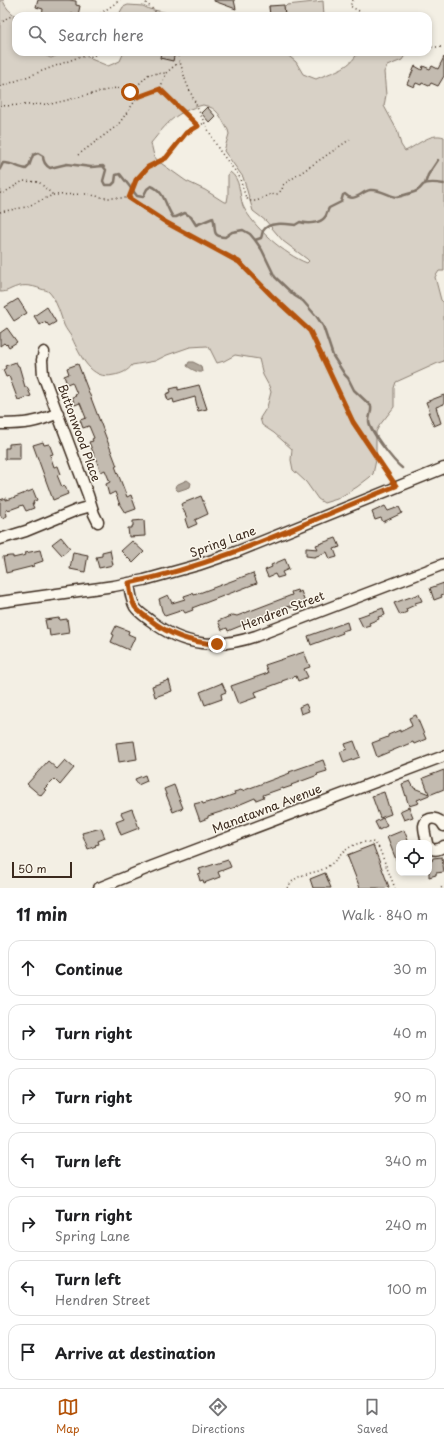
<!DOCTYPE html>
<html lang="en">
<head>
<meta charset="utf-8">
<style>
	body { margin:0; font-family:"Playpen Sans",sans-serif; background:#f6f6f6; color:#202124 }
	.controls { position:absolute; right:12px; bottom:12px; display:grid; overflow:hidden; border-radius:8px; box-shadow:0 2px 6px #0003 }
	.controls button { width:36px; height:36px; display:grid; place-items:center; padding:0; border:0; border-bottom:1px solid #e0e0e0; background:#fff; color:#202124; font:20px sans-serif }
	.scale { position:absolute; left:12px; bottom:10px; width:60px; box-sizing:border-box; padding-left:4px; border:2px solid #3b2a1e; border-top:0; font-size:11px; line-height:14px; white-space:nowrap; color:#3b2a1e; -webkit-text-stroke:3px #fbf7ec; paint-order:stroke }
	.stop { position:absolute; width:12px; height:12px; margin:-9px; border:3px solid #b45309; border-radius:50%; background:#fff }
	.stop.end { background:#b45309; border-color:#fff; box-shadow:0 1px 4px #0008 }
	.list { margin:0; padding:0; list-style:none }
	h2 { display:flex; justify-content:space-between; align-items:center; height:52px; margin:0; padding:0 16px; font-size:17px }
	h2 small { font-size:13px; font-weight:400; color:#757577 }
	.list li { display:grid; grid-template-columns:26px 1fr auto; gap:12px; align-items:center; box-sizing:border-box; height:56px; margin:0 8px 8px; padding:0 8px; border:1px solid #e0e0e0; border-radius:12px }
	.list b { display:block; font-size:15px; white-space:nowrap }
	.list p { margin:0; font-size:13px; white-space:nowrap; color:#757577 }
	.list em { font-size:13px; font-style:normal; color:#757577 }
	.icon { flex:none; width:22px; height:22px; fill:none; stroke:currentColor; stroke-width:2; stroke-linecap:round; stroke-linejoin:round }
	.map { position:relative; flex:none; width:444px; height:888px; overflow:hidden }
	.search { position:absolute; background:#fff; box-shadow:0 2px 6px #0003; left:12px; right:12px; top:12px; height:44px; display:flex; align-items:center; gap:10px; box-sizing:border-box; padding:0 14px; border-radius:12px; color:#757577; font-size:15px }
	.sheet { height:500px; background:#fff }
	nav { display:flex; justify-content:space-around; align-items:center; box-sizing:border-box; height:56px; border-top:1px solid #e0e0e0; background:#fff; font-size:11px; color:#757577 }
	nav a { display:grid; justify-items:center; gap:2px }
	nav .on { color:#b45309 }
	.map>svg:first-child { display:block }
	.green { fill:#d8d1c6; stroke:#8a7e72; fill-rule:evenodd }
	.water { fill:#afa69a; stroke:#817468 }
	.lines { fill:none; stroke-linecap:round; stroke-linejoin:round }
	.stream { stroke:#817468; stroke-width:2.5 }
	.building { fill:#c3bbb0; stroke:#3b2a1e }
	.minor-casing { stroke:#3b2a1e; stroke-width:13 }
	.path { stroke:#3b2a1e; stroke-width:1.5; stroke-dasharray:1 3; stroke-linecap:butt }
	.minor { stroke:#fbf7ec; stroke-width:10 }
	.route { stroke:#b45309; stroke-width:5 }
	.labels { text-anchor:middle; stroke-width:3; stroke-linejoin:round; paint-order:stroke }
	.street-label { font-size:12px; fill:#3b2a1e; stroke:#fbf7ec }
</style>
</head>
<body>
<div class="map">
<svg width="444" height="888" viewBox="0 0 444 888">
	<rect width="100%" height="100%" fill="#f3efe4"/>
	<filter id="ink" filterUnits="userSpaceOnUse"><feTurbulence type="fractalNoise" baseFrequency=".025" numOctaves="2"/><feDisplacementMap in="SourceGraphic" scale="8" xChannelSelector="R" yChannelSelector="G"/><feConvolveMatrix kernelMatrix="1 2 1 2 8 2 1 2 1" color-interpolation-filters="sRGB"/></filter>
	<g filter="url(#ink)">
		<path class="green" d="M0,0H3C5,7 10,12 16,16V52H42L44,55L51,58L65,52H84L91,59L108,66L120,61L124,52H284L296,62L303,74L316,79C331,72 350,69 358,52H407L402,60L387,66L384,72L386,95L384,106L397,130L401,145L405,151C417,146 430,132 444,137V271H439L435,277L441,300L444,303V361L438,363L396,382L394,388V407L379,426L376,432V460L373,474L370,477L357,487L337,499L324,503L318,499L306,482L293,470L291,460L292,449L274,433L262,425L260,418L267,407L271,392L269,386L263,375L259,359L235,355L224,361L217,363L209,347L207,346L190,347L167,355L155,361L132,365C128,371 121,374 114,375C91,381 80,355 72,338C70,334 66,330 64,325C61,316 56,299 49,292C47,290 44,290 41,289C31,285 21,284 11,289C7,291 5,292 0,292ZM203,105C219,108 220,117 228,130L229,134L224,151L243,177L253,211L266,221L283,241L307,259L309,261L307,263C285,255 253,227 243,206C239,195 241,179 230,172L228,175V196L227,202H224L205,190L186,181L158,161L154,156L151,143C168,122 175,112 203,105Z
			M323,1L324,16H270L269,6L284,8L287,5Z
			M128,5L143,6L149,9L182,16H118L123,7Z"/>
		<path class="water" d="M189,362H193L201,366L202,372C198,373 191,369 187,366Z
			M187,480L191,483L190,487L178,491L175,488L176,485Z"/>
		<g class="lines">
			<path class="stream" d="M0,169L3,163C11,162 18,168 26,169L29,166L33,155L38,153L43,156C43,162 45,165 50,168L67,164L91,167L103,166L106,170L103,181L105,185H112L115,182L116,175L120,174L137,196L143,197L147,189L151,186C165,191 165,206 173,217H176L185,213L191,217L196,225L213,218C217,227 210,237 225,237L232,232L243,230L250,234L255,240L261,238C262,236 262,233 263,231C268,221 287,224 295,225L300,222C307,224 320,224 325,217C327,215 327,211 329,208L341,202L343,195L345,194C354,204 362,191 370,190C382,189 390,197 397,197C401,196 416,192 418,190C420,189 421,187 423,185C427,182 438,183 444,184
				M425,184L428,175L438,160
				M255,240L262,250L275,277L295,296L303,301L317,317L323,326L333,356L345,375L348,378L354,390L371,406C372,412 369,416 369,421C369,430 394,462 402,468"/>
		</g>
		<path class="building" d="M38,0H69L76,1V5L80,6L78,15L72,13V16H42L43,9L36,7Z
			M214,0H234L236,9L214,1Z
			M284,5L285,16H270L269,6Z
			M161,52H175L173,61L160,58Z
			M444,57V76L438,86L431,83L429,86L422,83L421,85L416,83L414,87L407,84L415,66L422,70L423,66L430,69L432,66L438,69Z
			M207,107L216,117L210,123L201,113Z
			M18,299L27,313L14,321L5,307Z
			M47,307L56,322L49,326L47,323L46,324L45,322L40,325L34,316Z
			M7,328L17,342L9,347L7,344L6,345L4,343L0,346V333Z
			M16,362L18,366H19L25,387H27L31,396L18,400L9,376L6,377L3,370L6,368L5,366Z
			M78,364L117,466H115L127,497L131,495L136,509L125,513L120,505L115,492L109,495L106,484L110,482L105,470L101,472L89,442L93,441L92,439L94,438L89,426L83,428L80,420L86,418L80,403L75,405L72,397L76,396L75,395L77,394L72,382L67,384L64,376L69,374L67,368Z
			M199,385L207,409L198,411L195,397L174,403L173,399L168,401L166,394L171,392L170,389L178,387V390Z
			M444,395V404L436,407L441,423L434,426L428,412H430L426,402Z
			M43,442L44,445L49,444L50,446L53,454L50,455L54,467L58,466L61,474L57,475L62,487L65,486L68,494L53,500L33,445Z
			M20,443V459H5V448H9V444Z
			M33,490L37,500L33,502L34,504H32L34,508L26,511L23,505L12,509L6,510L7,516L2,518L0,514V500L6,498V500L10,499Z
			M201,496L208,514L195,520L197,524L188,528L185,519L187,518L181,504Z
			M385,506L388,511L399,507L402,513L383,522L381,518L375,520L372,512Z
			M144,520L145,536L129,537L128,528H132V526H133V521Z
			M61,537L70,548L62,555L52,544Z
			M336,538L340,547L334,549L337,557L330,559L327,552L314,557L306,556V548L318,549L316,545Z
			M132,541L144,552L133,563L121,551Z
			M40,550L43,561L34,564V566L6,573L3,557L10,556H13V558L26,555L25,553Z
			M110,550L113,565L99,568L96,557L102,556V552Z
			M73,552L88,555L85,572L70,569Z
			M285,559L289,569L282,572L284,576L277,578L275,574L268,577L265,570L272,567L271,565Z
			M253,573L257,583L192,608L193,610L185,613L183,610L165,616L162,611L159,599L168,595L172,603L185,599L184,596L193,593L194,595Z
			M444,583V594L441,595L442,597L434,600L430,588Z
			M297,590L298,593L301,591L305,603L290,608V606L228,631L227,628L222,630L218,621L233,615L237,616L292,595L291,592Z
			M419,594L422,601L415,603V605L406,609L407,612L400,615L394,603Z
			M383,608L385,615L378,617L379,619L369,623L370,625L363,627L358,617Z
			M59,618L60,620L67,619L69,633L50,636L49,629H47L45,620Z
			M347,622L349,629L342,631L343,633L311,645L308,636Z
			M116,626L129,631L128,634L135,637L129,650L111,642L114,635L112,634Z
			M304,652L310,667L304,669L308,677L298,681L296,676L282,681V682L255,692L257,697L238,704L231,686L268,673L265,665Z
			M169,680L172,691L155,697L152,686Z
			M222,683L226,692L221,694L222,699L205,705L200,692Z
			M306,704L309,711L301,714L299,707Z
			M416,715L426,739L414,744L413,742L377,757L372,743L388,737V735L400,730V732L412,726L409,718Z
			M134,741L137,759L119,762L116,743Z
			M354,741L360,757L344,763L340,752L347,749L345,744Z
			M65,760L74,768L60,785L54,779L44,789L46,790L41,796L27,784L48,761L57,769Z
			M323,760L327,771L317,774L318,775L291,785L292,786L283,789V788L263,795L264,797L256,800L255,798L236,806V807L208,816V818L200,821L194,804L202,802L203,804L212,801L213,802L235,794L234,792L241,790L242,791L290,773L289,772Z
			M444,770V789L417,800L419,803L409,806L402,784L410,781L414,788L429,794L423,778Z
			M145,775L147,781L138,785L135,779Z
			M174,785L183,808L173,812L164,789Z
			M384,792L391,814L380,818L372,796Z
			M409,807L413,817L404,820L400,811Z
			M132,809L139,828L121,835L116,822L124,819L121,813Z
			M383,818L387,826L379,830L375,822Z
			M101,828L105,838L98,841L99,844L95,845L96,846L88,849L82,833Z
			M404,830L409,843H399V867L387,837Z
			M373,845L389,887L385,888H360L347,855Z
			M442,857L444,872L436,873V875L429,877V861H432L433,858Z
			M228,860L231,867L218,872L220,877L204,883L203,880L200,881L198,874L201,873L199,869Z
			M325,873L331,888H313L310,879Z"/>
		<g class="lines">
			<g class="minor-casing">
				<path id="minor" d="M44,352L42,360L43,375L88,495L94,514L98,522
					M0,424C24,424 36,423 58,413
					M0,539L26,531L77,510L91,506
					M129,583C130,591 131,600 135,607C139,613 146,617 151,621C184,647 218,649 256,636L444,564
					M0,602L114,586L144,580L198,565L236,552L444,468
					M427,843C426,838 424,831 424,826C426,815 440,817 444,826
					M429,847C434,851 439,850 444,846
					M99,888L153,866L444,756"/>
			</g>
			<path class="path" d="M143,0L160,16
				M353,0L350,6L368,16
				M16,16L31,13
				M97,16L120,0
				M0,24L8,17L16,16
				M428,47H444
				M177,52L186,82L202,118L219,150L239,176L246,198L250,201H257L268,195L277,194L282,190L283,185L352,138
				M218,52L221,53L224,52
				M179,62L166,73L160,89L198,126
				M0,87L79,57L94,56L96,52
				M131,92L149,74L166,73
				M0,106L51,104L116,88L130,92L138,97
				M78,155L118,125L138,97L160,89
				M0,193L2,194L23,181L39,182L53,195
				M129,198L167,223L239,262L271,295L310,331L353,422L392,480
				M0,212L26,207L53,195L86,194L106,198H129L136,180L148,167L166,158L186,133L194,127L205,123
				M287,888C299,870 313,876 327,867C342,857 345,844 366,842C372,841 375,842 379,848L395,888
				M441,888L444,886"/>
			<use href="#minor" class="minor"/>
		</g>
	</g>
	<g class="lines" filter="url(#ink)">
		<path class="route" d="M130,92L138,97L160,89L198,126L186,133L166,158L148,167L136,180L129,198L167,223L239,262L271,295L310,331L353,422L396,486C308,521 222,564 129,583C130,591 131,600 135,607C139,612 144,615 149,619C169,635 191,643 217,644"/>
	</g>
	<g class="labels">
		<g class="street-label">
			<text transform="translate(79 433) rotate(70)" y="4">Buttonwood Place</text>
			<text transform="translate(223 542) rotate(-20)" y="4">Spring Lane</text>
			<text transform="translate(283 611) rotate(-21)" y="4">Hendren Street</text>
			<text transform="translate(267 809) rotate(-21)" y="4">Manatawna Avenue</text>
		</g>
	</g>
</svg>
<div class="controls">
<button><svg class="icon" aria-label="locate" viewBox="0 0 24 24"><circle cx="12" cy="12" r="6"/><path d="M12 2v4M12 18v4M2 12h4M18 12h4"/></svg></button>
</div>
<div class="scale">50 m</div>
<div class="stop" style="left:130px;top:92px"></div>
<div class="stop end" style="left:217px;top:644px"></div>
<div class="search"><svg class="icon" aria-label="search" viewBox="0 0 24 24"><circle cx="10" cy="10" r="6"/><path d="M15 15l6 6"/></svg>Search here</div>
</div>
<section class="sheet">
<h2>11 min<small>Walk · 840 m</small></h2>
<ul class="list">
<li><svg class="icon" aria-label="ahead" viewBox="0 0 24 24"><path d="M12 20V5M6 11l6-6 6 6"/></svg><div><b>Continue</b></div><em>30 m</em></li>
<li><svg class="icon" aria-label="right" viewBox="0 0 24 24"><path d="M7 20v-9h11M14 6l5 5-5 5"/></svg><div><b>Turn right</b></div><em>40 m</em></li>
<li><svg class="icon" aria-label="right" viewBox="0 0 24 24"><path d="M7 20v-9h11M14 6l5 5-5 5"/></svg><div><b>Turn right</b></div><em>90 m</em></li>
<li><svg class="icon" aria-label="left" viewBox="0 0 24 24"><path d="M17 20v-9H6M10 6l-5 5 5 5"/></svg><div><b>Turn left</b></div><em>340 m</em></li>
<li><svg class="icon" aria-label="right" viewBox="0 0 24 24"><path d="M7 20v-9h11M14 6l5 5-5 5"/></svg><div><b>Turn right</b><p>Spring Lane</p></div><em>240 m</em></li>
<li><svg class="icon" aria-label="left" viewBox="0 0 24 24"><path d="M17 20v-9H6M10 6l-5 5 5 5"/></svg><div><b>Turn left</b><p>Hendren Street</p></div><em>100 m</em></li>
<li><svg class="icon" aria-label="arrive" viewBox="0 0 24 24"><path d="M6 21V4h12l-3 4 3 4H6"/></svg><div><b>Arrive at destination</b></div></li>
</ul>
</section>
<nav>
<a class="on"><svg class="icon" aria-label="map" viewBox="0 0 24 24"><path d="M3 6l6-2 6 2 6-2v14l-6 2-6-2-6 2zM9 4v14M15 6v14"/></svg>Map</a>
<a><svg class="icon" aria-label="directions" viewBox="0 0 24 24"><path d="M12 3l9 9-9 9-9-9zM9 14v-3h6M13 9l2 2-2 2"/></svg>Directions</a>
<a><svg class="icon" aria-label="saved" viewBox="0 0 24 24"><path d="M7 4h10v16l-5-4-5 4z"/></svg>Saved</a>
</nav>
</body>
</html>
